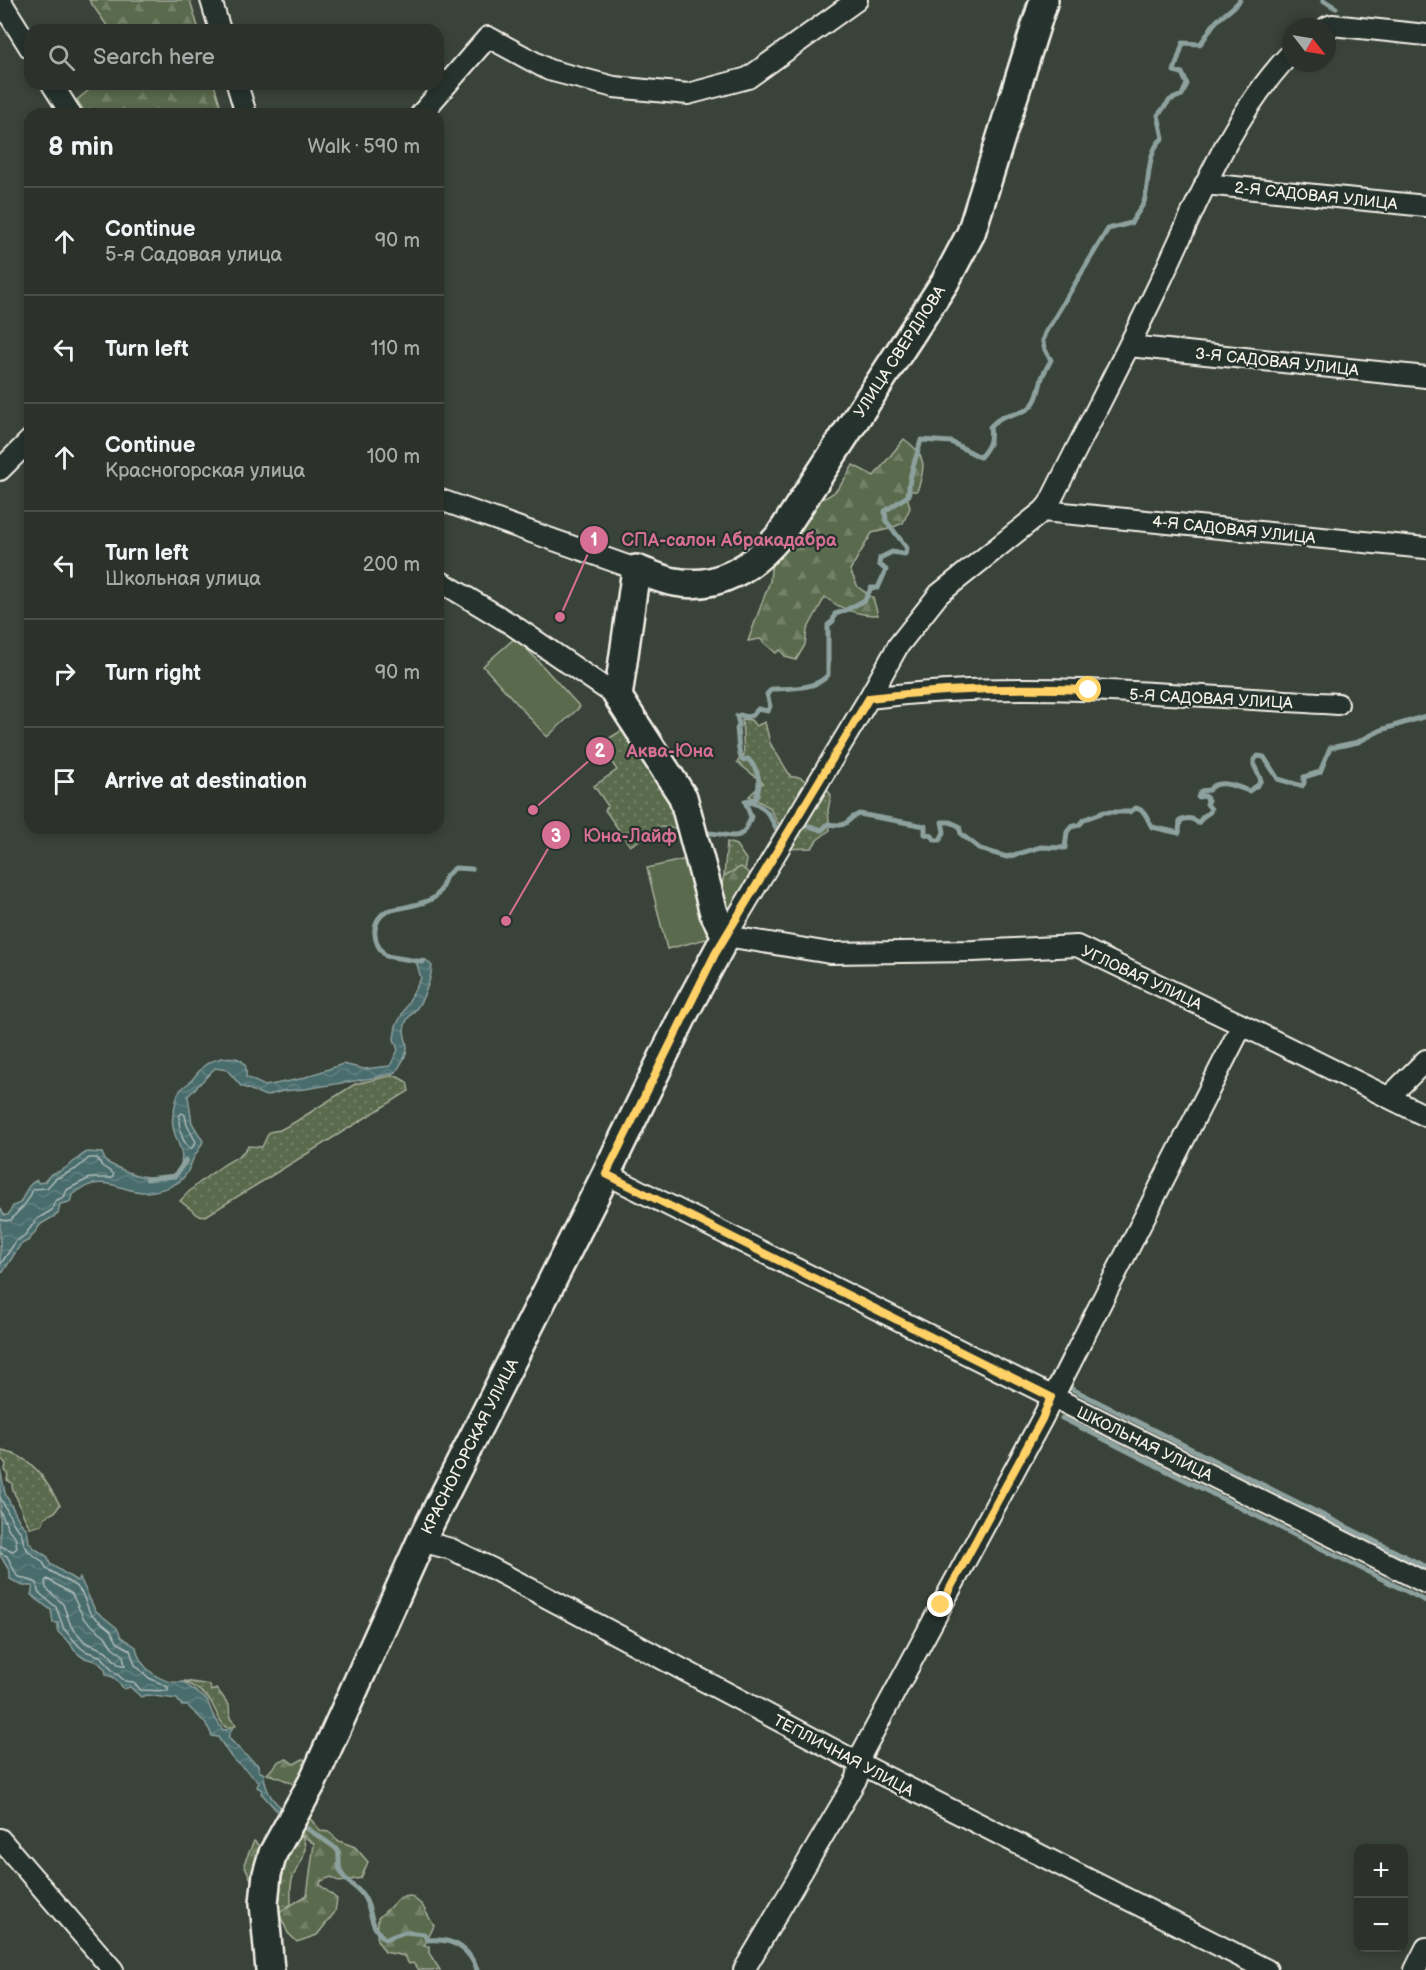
<!DOCTYPE html>
<html lang="en">
<head>
<meta charset="utf-8">
<style>
	body { margin:0; font-family:"Balsamiq Sans",sans-serif; background:#343a33; color:#f1f3f6 }
	.controls { position:absolute; right:18px; bottom:18px; display:grid; overflow:hidden; border-radius:12px; box-shadow:0 3px 9px #0003 }
	.controls button { width:54px; height:54px; display:grid; place-items:center; padding:0; border:0; border-bottom:2px solid #484d47; background:#2c322b; color:#f1f3f6; font:30px sans-serif }
	.compass { position:absolute; left:1282px; top:18px; width:54px; height:54px; border-radius:50%; background:#2c322b; box-shadow:0 3px 9px #0003; rotate:121deg }
	.stop { position:absolute; width:18px; height:18px; margin:-14px; border:4px solid #ffd166; border-radius:50%; background:#fff }
	.stop.end { background:#ffd166; border-color:#fff; box-shadow:0 2px 6px #0008 }
	.list { margin:0; padding:0; list-style:none }
	h2 { display:flex; justify-content:space-between; align-items:center; height:78px; margin:0; padding:0 24px; font-size:26px }
	h2 small { font-size:20px; font-weight:400; color:#a6aaa9 }
	.list li { display:grid; grid-template-columns:39px 1fr auto; gap:18px; align-items:center; box-sizing:border-box; height:108px; padding:0 24px; border-top:2px solid #484d47 }
	.list b { display:block; font-size:22px; white-space:nowrap }
	.list p { margin:0; font-size:20px; white-space:nowrap; color:#a6aaa9 }
	.list em { font-size:20px; font-style:normal; color:#a6aaa9 }
	.icon { flex:none; width:33px; height:33px; fill:none; stroke:currentColor; stroke-width:2; stroke-linecap:round; stroke-linejoin:round }
	.map { position:relative; flex:none; width:1426px; height:1970px; overflow:hidden }
	.search { position:absolute; background:#2c322b; box-shadow:0 3px 9px #0003; left:24px; top:24px; width:420px; height:66px; display:flex; align-items:center; gap:15px; box-sizing:border-box; padding:0 21px; border-radius:18px; color:#a6aaa9; font-size:22px }
	.panel { position:absolute; background:#2c322b; box-shadow:0 3px 9px #0003; left:24px; top:108px; width:420px; height:726px; border-radius:18px }
	.map>svg:first-child { display:block }
	.grass { fill:url(#grass-dots); stroke:#a7ae9b; stroke-width:1.5 }
	.forest { fill:url(#forest-firs); stroke:#a7ae9b; stroke-width:1.5 }
	.pitch { fill:#5a6b4e; stroke:#a7ae9b; stroke-width:1.5 }
	.water { fill:url(#water-waves); stroke:#8da19e; stroke-width:1.5 }
	.lines { fill:none; stroke-linecap:round; stroke-linejoin:round }
	.shore { stroke:#afbcb7; stroke-width:1.5 }
	.stream { stroke:#8da19e; stroke-width:5 }
	.street-casing { stroke:#f4f1e8; stroke-width:24 }
	.secondary-casing { stroke:#f4f1e8; stroke-width:32 }
	.street { stroke:#26332d; stroke-width:20 }
	.secondary { stroke:#26332d; stroke-width:27 }
	.route { stroke:#ffd166; stroke-width:8 }
	.labels { text-anchor:middle; stroke-width:4.5; stroke-linejoin:round; paint-order:stroke }
	.street-label { font-size:16px; fill:#f4f1e8; stroke:#26332d }
	.leader { fill:none; stroke:#d66f93; stroke-width:2 }
	.callout-dot { fill:#d66f93; stroke:#26332d; stroke-width:2 }
	.mark-label { font-size:18px; text-anchor:middle; font-weight:bold; fill:#fff }
	.callout-label { font-size:18px; text-anchor:middle; font-weight:bold; fill:#d66f93; stroke:#26332d; stroke-width:4.5; stroke-linejoin:round; paint-order:stroke }
</style>
</head>
<body>
<div class="map">
<svg width="1426" height="1970" viewBox="0 0 1426 1970">
	<defs>
		<pattern id="grass-dots" width="8" height="8" patternUnits="userSpaceOnUse" patternTransform="scale(1.5)"><rect width="8" height="8" fill="#5a6b4e"/><path d="M2 2h.1M6 6h.1" fill="none" stroke="#728168" stroke-width="1.8" stroke-linecap="round"/></pattern>
		<pattern id="forest-firs" width="22" height="20" patternUnits="userSpaceOnUse" patternTransform="scale(1.5)"><rect width="22" height="20" fill="#5a6b4e"/><path d="M5 1l3.5 6h-7zM16 11l3.5 6h-7z" fill="#728168"/></pattern>
		<pattern id="water-waves" width="16" height="10" patternUnits="userSpaceOnUse" patternTransform="scale(1.5)"><rect width="16" height="10" fill="#486c6d"/><path d="M0 5q4-4 8 0t8 0" fill="none" stroke="#638182"/></pattern>
	</defs>
	<rect width="100%" height="100%" fill="#3a4339"/>
	<filter id="ink" filterUnits="userSpaceOnUse"><feTurbulence type="fractalNoise" baseFrequency=".0167" numOctaves="2"/><feDisplacementMap in="SourceGraphic" scale="12" xChannelSelector="R" yChannelSelector="G"/><feConvolveMatrix kernelMatrix="1 2 1 2 8 2 1 2 1" color-interpolation-filters="sRGB"/></filter>
	<g filter="url(#ink)">
		<path class="grass" d="M742,719L751,720L756,726L765,722L770,743L791,777H799L811,784L783,832L769,807L749,796L763,783L737,762L744,755Z
			M624,729L681,816L686,829L660,827L630,846L605,810L608,806L594,786L617,770L600,744Z
			M823,785L831,795L828,810L830,830L817,840L812,848L783,849Z
			M727,842L736,845L747,861L743,878L726,889L724,876Z
			M394,1075L407,1082L409,1091L206,1216L198,1215L180,1201C192,1187 207,1176 222,1166C232,1159 241,1157 248,1146L262,1147L269,1132L280,1130L295,1122L355,1084Z
			M2,1451C33,1456 45,1479 60,1505L55,1512L45,1517L42,1525L31,1528C22,1517 23,1512 18,1501C16,1494 11,1493 12,1483L7,1480L8,1475L5,1470L6,1464L2,1459Z
			M184,1681L210,1685L211,1691L217,1689L229,1705L230,1718L236,1725L234,1727H225C218,1719 216,1711 211,1702C206,1693 192,1686 184,1681Z
			M302,1835C311,1856 297,1864 292,1880C290,1888 291,1897 291,1904L279,1913C280,1885 282,1856 302,1835Z"/>
		<path class="forest" d="M89,0H190L199,30H110Z
			M96,84H214L223,114H86L77,100Z
			M904,439C927,455 926,467 917,491H906L910,508L903,523L889,529L872,533L850,570L858,587L873,598L878,615C857,615 842,610 825,597L807,630L805,645L796,660L786,657L780,650L776,653L760,639L748,641L770,581L772,559L800,501C831,503 839,490 853,465L874,476Z
			M741,867L749,873L754,880L727,925L717,903L724,876Z
			M287,1759L294,1764L303,1759L309,1763L300,1787L278,1777L267,1774L279,1761Z
			M304,1812L321,1831L329,1832L339,1841L355,1847L368,1862L361,1878L340,1882L331,1877L321,1881L320,1885L337,1899L335,1912L317,1935L297,1942L288,1933L279,1913L307,1895L314,1844L302,1835Z
			M254,1841L268,1855L255,1888L244,1864Z
			M411,1896L422,1905L434,1926L424,1946H429V1953L440,1970H418L413,1963L409,1964L404,1956L385,1952L377,1940L378,1918L401,1897Z"/>
		<path class="pitch" d="M516,637L580,707L547,737L483,666Z
			M691,858L710,938L667,949L647,868Z"/>
		<path class="water" d="M420,959L426,960L432,966C431,980 424,998 416,1009C413,1013 409,1016 407,1020C401,1033 406,1035 407,1047C408,1055 400,1065 396,1072L378,1077L305,1089L283,1091L266,1096L241,1086L227,1070L215,1068L188,1096L192,1123L203,1141C201,1148 197,1151 194,1157C190,1165 189,1172 183,1178C175,1187 156,1192 144,1192C126,1192 111,1180 93,1184C86,1186 77,1191 72,1195L70,1202L60,1204L58,1214L41,1224L29,1240L20,1245L3,1272L0,1273V1207L4,1215H8L13,1206L20,1203C26,1193 26,1185 37,1180L38,1183L44,1182L51,1174C66,1171 74,1160 87,1152L102,1153L106,1162C133,1176 145,1180 175,1176C193,1150 169,1141 173,1115C174,1111 177,1094 179,1092C181,1089 186,1085 189,1083C195,1077 199,1070 205,1065C214,1058 242,1051 246,1068C247,1071 246,1074 246,1077L265,1086L300,1079L343,1064L364,1069L390,1066L398,1050L394,1039L396,1026L421,978L416,961Z
			M0,1469L5,1493L20,1522L27,1529L29,1542L34,1548L48,1557L50,1564L77,1581L80,1578L95,1610L117,1628L121,1637L136,1647C139,1668 162,1685 183,1682L207,1700L213,1715L223,1730L232,1729L228,1737L244,1754L258,1765L259,1771L264,1774C265,1793 275,1804 289,1814L278,1812L261,1793L262,1790L257,1787L259,1782L231,1757L218,1737L212,1736C207,1721 198,1717 188,1706H182L177,1699L146,1695L141,1697L130,1687L124,1689L113,1677L106,1675L105,1669L98,1662L82,1657L74,1650L70,1643L58,1632V1623H53L51,1610L31,1595L33,1586H23L10,1579V1572L0,1555Z"/>
		<g class="lines">
			<path class="shore" d="M182,1113L185,1115L187,1125L196,1142L191,1149C181,1142 179,1128 179,1116Z
				M0,1219L5,1221L11,1220C19,1209 29,1203 33,1189L47,1188L55,1179L76,1169L89,1158H97L102,1166L114,1174L112,1178H90L74,1186L67,1190L64,1197L55,1201L52,1210L37,1219L25,1235L16,1241L0,1265
				M0,1497L15,1526L21,1532L24,1544L29,1552L42,1561L47,1569L77,1587L82,1593L90,1613L111,1631L117,1642L130,1650L135,1665L149,1678L168,1687V1691L141,1690L133,1682L125,1681L112,1670L102,1657L85,1651L79,1646L64,1629L56,1607L38,1592L37,1583L17,1576L7,1556L0,1553
				M0,1511L9,1530L15,1536L17,1548L13,1551L0,1546
				M47,1579L72,1594L84,1619L105,1636L112,1647L123,1655L125,1666L118,1664L106,1651L85,1642L71,1626L63,1604L46,1588L45,1582Z"/>
			<path class="stream" d="M1323,0L1336,8
				M1000,96L1029,0
				M745,801L755,799C762,784 759,770 748,759L742,760C737,750 739,740 737,729L739,725L737,716L740,715L747,717L753,715L758,709L768,711L770,706L767,694L772,689C790,688 815,690 828,675V625L833,621L835,614C847,611 855,605 865,600L871,588H878L886,570L879,564L880,558L892,552L905,554L907,548L886,521L885,511L909,495C907,479 917,457 921,440L951,442L980,457C989,447 992,441 990,427C1006,410 1009,419 1024,411C1038,405 1038,391 1042,378C1044,372 1048,366 1051,360C1040,344 1040,338 1052,322L1108,229L1131,223C1135,216 1141,209 1144,202C1150,183 1146,151 1163,138L1158,115L1170,100L1182,95L1187,84L1182,73L1174,71L1183,43L1200,44C1206,38 1209,30 1214,24C1221,15 1232,11 1240,0
				M799,826H809L822,830L828,824C852,828 843,820 859,814L925,826V834L932,836L935,840H940L944,832L942,822H950L959,826L961,834L980,849L1007,857L1041,847L1065,848L1067,832L1071,827L1079,825L1085,819L1104,812H1129L1136,808C1147,811 1146,818 1152,827L1179,833L1180,821C1187,817 1193,818 1198,823L1204,816L1210,812L1211,809L1207,804L1208,800L1205,796L1198,797L1201,791L1209,790C1218,778 1236,786 1249,791L1258,785L1261,780L1254,765V760L1258,756L1264,757L1278,779L1302,786L1304,783V777L1320,772L1330,748L1358,742L1381,730L1426,716
				M704,833C727,831 741,849 751,817L745,801C767,805 770,816 779,834
				M423,962L386,956C373,944 369,922 387,911C399,908 430,904 437,895C446,885 440,878 455,868L472,869
				M147,1179L175,1176L186,1160
				M1051,1380L1064,1354
				M1066,1386L1426,1567
				M1062,1418L1426,1601
				M300,1823C307,1830 336,1846 338,1851C340,1856 338,1864 340,1870C344,1882 355,1885 362,1894C374,1910 367,1924 385,1939L405,1932L424,1934L428,1940C452,1938 469,1947 477,1970"/>
			<g class="street-casing">
				<path id="street" d="M0,0L30,48
					M211,0L220,30
					M1327,27L1332,25L1426,35
					M1291,53C1230,117 1198,202 1161,280C1125,356 1086,429 1049,504L1043,511L939,594L898,646L869,698L726,936L830,953L973,951L1077,946L1242,1025L1426,1116
					M52,84L71,114
					M237,84L246,114
					M421,114L488,37L549,70L614,87L688,94L748,78L857,0
					M1205,184L1426,206
					M1129,346L1426,377
					M0,470L30,440
					M438,499L636,569
					M1043,511L1426,548
					M438,580L511,624L618,697
					M869,698C1024,678 1182,696 1338,704
					M1389,1097L1426,1060
					M606,1174L1426,1583
					M421,1541L451,1549L493,1569L859,1763L1267,1970
					M0,1839L113,1970
					M744,1970L857,1778L862,1753L1042,1419L1242,1025
					M1415,1970L1426,1948"/>
			</g>
			<g class="secondary-casing">
				<path id="secondary" d="M270,1970L264,1903L267,1874L273,1853L312,1783L421,1541L606,1174L686,1010L726,936L714,913L683,797L618,697L636,569C648,573 662,580 675,582C718,590 754,567 780,535L945,282L971,233L1044,0"/>
			</g>
			<use href="#street" class="street"/>
			<use href="#secondary" class="secondary"/>
		</g>
	</g>
	<g class="lines" filter="url(#ink)">
		<path class="route" d="M941,1605L1042,1419L1051,1397L606,1174L715,954L869,698C942,689 1015,687 1089,690"/>
	</g>
	<g class="labels">
		<g class="street-label">
			<text transform="translate(1316 195) rotate(6)" y="6">2-Я САДОВАЯ УЛИЦА</text>
			<text transform="translate(899 351) rotate(-57)" y="6">УЛИЦА СВЕРДЛОВА</text>
			<text transform="translate(1277 361) rotate(6)" y="6">3-Я САДОВАЯ УЛИЦА</text>
			<text transform="translate(1234 529) rotate(6)" y="6">4-Я САДОВАЯ УЛИЦА</text>
			<text transform="translate(1211 698) rotate(3)" y="6">5-Я САДОВАЯ УЛИЦА</text>
			<text transform="translate(1142 977) rotate(25)" y="6">УГЛОВАЯ УЛИЦА</text>
			<text transform="translate(1145 1443) rotate(26)" y="6">ШКОЛЬНАЯ УЛИЦА</text>
			<text transform="translate(469 1446) rotate(-63)" y="6">КРАСНОГОРСКАЯ УЛИЦА</text>
			<text transform="translate(844 1755) rotate(28)" y="6">ТЕПЛИЧНАЯ УЛИЦА</text>
		</g>
	</g>
	<path class="leader" d="M560 617L594 540M533 810L600 751M506 921L556 835"/>
	<g class="callout-dot">
		<circle cx="560" cy="617" r="6"/>
		<circle cx="533" cy="810" r="6"/>
		<circle cx="506" cy="921" r="6"/>
		<circle cx="594" cy="540" r="15"/>
		<circle cx="600" cy="751" r="15"/>
		<circle cx="556" cy="835" r="15"/>
	</g>
	<g class="mark-label">
		<text x="594" y="546">1</text>
		<text x="600" y="757">2</text>
		<text x="556" y="842">3</text>
	</g>
	<g class="callout-label">
		<text x="729" y="546">СПА-салон Абракадабра</text>
		<text x="670" y="757">Аква-Юна</text>
		<text x="630" y="842">Юна-Лайф</text>
	</g>
</svg>
<div class="controls">
<button>+</button>
<button>−</button>
</div>
<svg class="compass" viewBox="-18 -18 36 36"><path d="M0-13l5 13h-10z" fill="#e53935"/><path d="M0 13l5-13h-10z" fill="#a6aaa9"/></svg>
<div class="stop" style="left:1089px;top:690px"></div>
<div class="stop end" style="left:941px;top:1605px"></div>
<div class="search"><svg class="icon" aria-label="search" viewBox="0 0 24 24"><circle cx="10" cy="10" r="6"/><path d="M15 15l6 6"/></svg>Search here</div>
<section class="panel">
<h2>8 min<small>Walk · 590 m</small></h2>
<ul class="list">
<li><svg class="icon" aria-label="ahead" viewBox="0 0 24 24"><path d="M12 20V5M6 11l6-6 6 6"/></svg><div><b>Continue</b><p>5-я Садовая улица</p></div><em>90 m</em></li>
<li><svg class="icon" aria-label="left" viewBox="0 0 24 24"><path d="M17 20v-9H6M10 6l-5 5 5 5"/></svg><div><b>Turn left</b></div><em>110 m</em></li>
<li><svg class="icon" aria-label="ahead" viewBox="0 0 24 24"><path d="M12 20V5M6 11l6-6 6 6"/></svg><div><b>Continue</b><p>Красногорская улица</p></div><em>100 m</em></li>
<li><svg class="icon" aria-label="left" viewBox="0 0 24 24"><path d="M17 20v-9H6M10 6l-5 5 5 5"/></svg><div><b>Turn left</b><p>Школьная улица</p></div><em>200 m</em></li>
<li><svg class="icon" aria-label="right" viewBox="0 0 24 24"><path d="M7 20v-9h11M14 6l5 5-5 5"/></svg><div><b>Turn right</b></div><em>90 m</em></li>
<li><svg class="icon" aria-label="arrive" viewBox="0 0 24 24"><path d="M6 21V4h12l-3 4 3 4H6"/></svg><div><b>Arrive at destination</b></div></li>
</ul>
</section>
</div>
</body>
</html>
